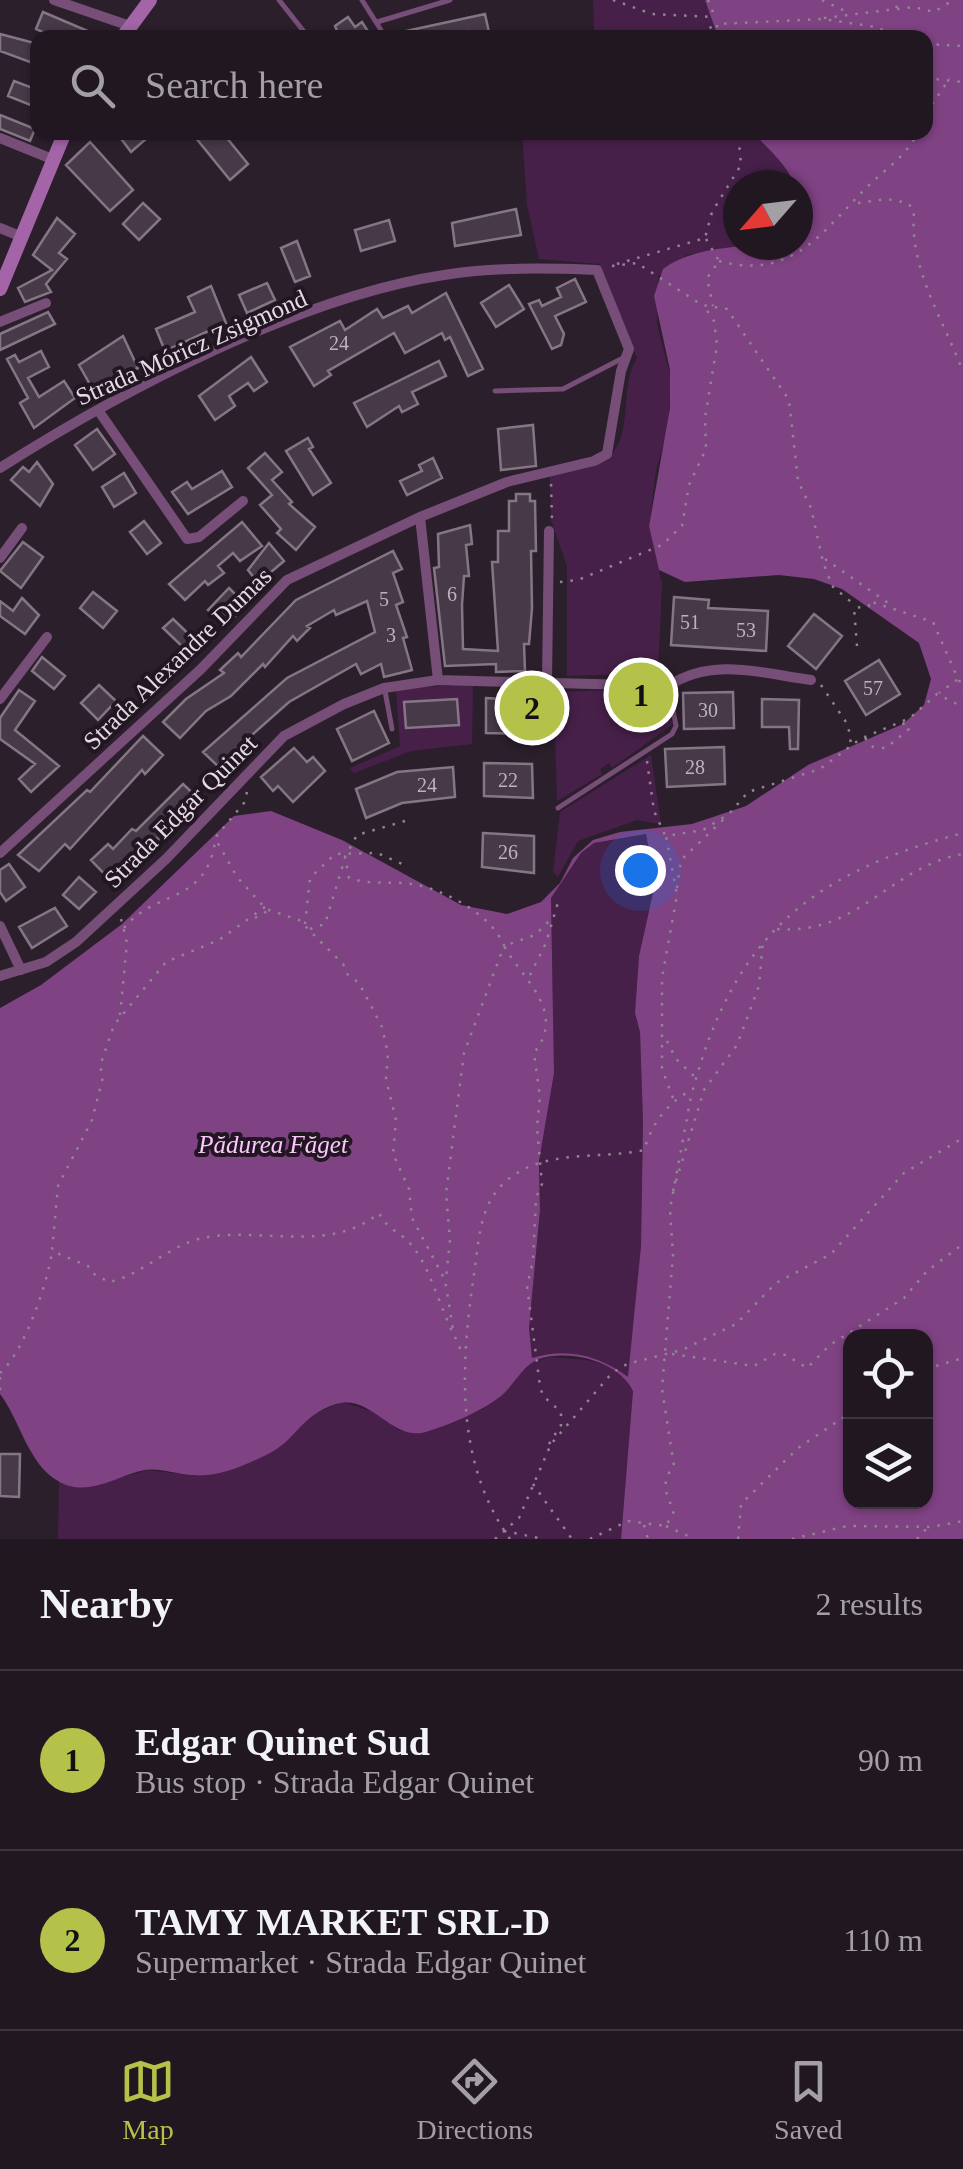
<!DOCTYPE html>
<html lang="en">
<head>
<meta charset="utf-8">
<style>
	body { margin:0; font-family:"Times New Roman",serif; background:#29202a; color:#f1f3f6 }
	.controls { position:absolute; right:30px; bottom:30px; display:grid; overflow:hidden; border-radius:20px; box-shadow:0 2px 8px #0004 }
	.controls button { width:90px; height:90px; display:grid; place-items:center; padding:0; border:0; border-bottom:2px solid #3e363f; background:#211721; color:#f1f3f6; font:50px sans-serif }
	.compass { position:absolute; left:723px; top:170px; width:90px; height:90px; border-radius:50%; background:#211721; box-shadow:0 2px 8px #0004; rotate:242deg }
	.you { position:absolute; left:640px; top:870px; width:35px; height:35px; margin:-25px; border:8px solid #fff; border-radius:50%; background:#1a73e8; box-shadow:0 0 0 15px #1a73e833 }
	.badge { display:grid; place-items:center; width:65px; height:65px; border-radius:50%; background:#b5c249; color:#111; font-size:32px; font-weight:700 }
	.pin { position:absolute; translate:-50% -50%; border:5px solid #fff; box-shadow:0 2px 10px #0006 }
	.list { margin:0; padding:0; list-style:none }
	h2 { display:flex; justify-content:space-between; align-items:center; height:130px; margin:0; padding:0 40px; font-size:42px }
	h2 small { font-size:32px; font-weight:400; color:#a29fa5 }
	.list li { display:grid; grid-template-columns:65px 1fr auto; gap:30px; align-items:center; box-sizing:border-box; height:180px; padding:0 40px; border-top:2px solid #3e363f }
	.list b { display:block; font-size:38px; white-space:nowrap }
	.list p { margin:0; font-size:32px; white-space:nowrap; color:#a29fa5 }
	.list em { font-size:32px; font-style:normal; color:#a29fa5 }
	.icon { flex:none; width:55px; height:55px; fill:none; stroke:currentColor; stroke-width:2; stroke-linecap:round; stroke-linejoin:round }
	.map { position:relative; flex:none; width:963px; height:1539px; overflow:hidden }
	.search { position:absolute; background:#211721; box-shadow:0 2px 8px #0004; left:30px; right:30px; top:30px; height:110px; display:flex; align-items:center; gap:25px; box-sizing:border-box; padding:0 35px; border-radius:20px; color:#a29fa5; font-size:38px }
	.sheet { height:490px; background:#211721 }
	nav { display:flex; justify-content:space-around; align-items:center; box-sizing:border-box; height:140px; border-top:2px solid #3e363f; background:#211721; font-size:28px; color:#a29fa5 }
	nav a { display:grid; justify-items:center; gap:5px }
	nav .on { color:#b5c249 }
	.map>svg:first-child { display:block }
	.green { fill:#47204a }
	.forest { fill:#7f4283; fill-rule:evenodd }
	.building { fill:#473947; stroke:#857686; stroke-width:2.5 }
	.lines { fill:none; stroke-linecap:round; stroke-linejoin:round }
	.path { stroke:#908690; stroke-width:2.5; stroke-dasharray:2.5 8; stroke-linecap:butt }
	.lane { stroke:#764e78; stroke-width:5 }
	.street { stroke:#764e78; stroke-width:10 }
	.secondary { stroke:#a464a8; stroke-width:14 }
	.labels { text-anchor:middle; stroke-width:8; stroke-linejoin:round; paint-order:stroke }
	.number-label { font-size:20px; fill:#bdb2bd }
	.street-label { font-size:25px; fill:#e4dbe4; stroke:#221623 }
	.park-label { font-size:25px; font-style:italic; fill:#fbc7fd; stroke:#221623 }
</style>
</head>
<body>
<div class="map">
<svg width="963" height="1539" viewBox="0 0 963 1539">
	<rect width="100%" height="100%" fill="#2c1f2c"/>
	<path class="green" d="M593,0H705L718,37L584,38L594,29Z
		M522,133H753C770,150 788,160 795,185H738V245H748L687,255L658,277L657,324L671,379L668,427L656,471L649,526L662,584L658,673L567,676V566L551,520L550,474C566,470 597,467 610,456C634,433 619,385 637,358L599,264L539,259L527,205Z
		M473,684L472,744L411,751L354,773L350,768L400,746L396,689Z
		M614,690L659,695L673,724L612,768L609,763L600,769L602,774L557,801L554,692Z
		M651,755L661,824L637,820L578,841L558,877L553,872L560,812Z
		M646,834L655,884L639,956L635,1013L640,1032L643,1122L641,1246L629,1378C599,1356 568,1349 532,1359L529,1328L540,1210V1151L554,1073L551,898L581,853L594,843Z
		M551,1357C581,1360 618,1358 633,1390L621,1539H58L59,1482L86,1487L148,1470L196,1476L233,1469L274,1451L307,1417L342,1402L377,1413L398,1430L426,1432L483,1409L533,1362Z"/>
	<path class="forest" d="M705,0H963V1539H621L633,1391C619,1361 569,1349 539,1359C523,1365 514,1385 501,1396C481,1412 451,1424 426,1432C392,1442 371,1393 336,1404C301,1415 296,1440 270,1453C246,1465 218,1478 191,1475C175,1474 161,1468 145,1470C117,1475 88,1499 58,1481C28,1464 20,1420 0,1394V1008L41,985L122,924L234,816L271,811L342,840L461,905L507,914L541,902L560,883L573,858L593,840L620,832L692,824L746,806L808,765L903,724L924,705L931,679L919,643L842,589L814,579L779,575L685,582L659,570L649,526L670,408V370L654,296L663,269C696,244 757,245 798,245C798,179 800,180 753,133L926,132V38L718,37ZM646,834L655,884L639,956L635,1013L640,1032L643,1122L641,1246L628,1377C600,1356 567,1347 532,1358L529,1328L540,1210L539,1161L554,1073L551,898L581,853L594,843ZM850,1336H926V1502H850Z"/>
	<path class="building" d="M43,12L102,37V38H55L36,29Z
		M485,14L490,37L468,38L467,31L441,38H398L397,33Z
		M348,17L355,27L362,22L369,33L363,38H340L335,26Z
		M0,34L38,44V65L0,51Z
		M14,81L38,90V108L8,96Z
		M0,115L35,129L30,141L0,129Z
		M116,132H142L147,138L131,152Z
		M191,132H222L248,164L230,180Z
		M90,142L133,190L110,211L66,165Z
		M143,203L160,219L139,240L123,224Z
		M516,209L521,235L455,246L452,223Z
		M57,218L75,234L59,253L67,259L46,284L51,292L25,302L18,288L52,270L33,255Z
		M389,220L395,241L361,251L355,230Z
		M297,241L310,276L295,282L281,248Z
		M575,279L586,302L555,316L564,334L561,345L552,349L529,304L539,300L542,306L561,297L557,288Z
		M267,283L275,300L247,313L239,295Z
		M509,285L524,309L496,327L481,303Z
		M211,286L226,323L165,351L156,329L195,312L188,297Z
		M446,293L483,369L468,376L450,337L445,340L442,333L405,353L394,333L328,371L331,375L314,386L290,347L340,321L345,330L377,309L383,318L408,306L412,313Z
		M48,312L55,324L0,350V334Z
		M123,336L138,368L92,388L79,365Z
		M41,351L49,367L28,378L39,397L64,381L75,398L34,428L20,403L28,398L7,359L15,355L19,362Z
		M251,357L267,382L254,391L248,383L229,396L235,406L215,420L199,396Z
		M439,361L446,376L412,392L418,404L402,412L399,406L367,427L354,403Z
		M533,425L536,466L501,470L498,429Z
		M97,429L115,454L93,470L75,445Z
		M308,438L313,447L309,449L331,483L313,495L286,451Z
		M265,453L282,472L272,480L292,502L289,504L315,527L296,550L277,533L281,529L260,505L272,495L248,468Z
		M433,458L442,478L407,495L400,481L422,471L419,465Z
		M37,462L53,484L40,506L11,480L23,467L29,472Z
		M222,471L232,487L188,514L172,492L187,482L192,489Z
		M124,473L136,493L114,507L102,487Z
		M516,494H530V501H535L536,551H531L532,608L529,644H524L525,671L496,672V664L445,666L434,568L439,567L438,534L470,525L472,544L466,545L469,576H464L462,605L463,649L498,651L492,562H498V531H509V501H516Z
		M144,521L161,543L147,554L130,532Z
		M242,522L262,546L240,561L233,553L218,566L224,573L208,585L205,581L185,600L169,584Z
		M23,542L43,557L21,588L0,571Z
		M269,543L284,561L258,583L248,570Z
		M393,551L402,569L393,573L403,602L396,605L407,637L403,638L412,670L384,677L381,664L361,674L356,664L289,702L235,750L238,754L222,770L203,752L287,678L375,632L367,601L336,615L334,610L307,626L310,628L297,641L293,636L265,667L263,664L231,696L206,711L180,738L163,722L186,699L224,673L220,670L238,653L241,657L296,600Z
		M229,588L246,605L224,627L208,610Z
		M93,592L117,611L103,628L80,608Z
		M674,597L709,600L708,608L768,611L766,651L671,645Z
		M22,598L39,615L25,634L0,616V601L13,611Z
		M814,614L842,636L816,669L788,646Z
		M173,619L197,642L188,652L163,628Z
		M42,657L65,676L54,689L32,671Z
		M879,660L900,694L866,715L845,681Z
		M99,685L116,701L98,720L81,703Z
		M19,690L35,701L15,730L59,766L31,792L19,779L35,764L0,739V718Z
		M733,692L734,728L684,729L683,693Z
		M486,698L535,701L536,734L486,733Z
		M457,699L459,725L406,728L404,702Z
		M762,699L799,700L798,749H790L789,727H762Z
		M374,711L389,743L352,761L337,729Z
		M143,736L163,755L145,774L142,770L70,849L65,844L39,871L18,855L87,790L90,792Z
		M724,747L725,784L667,787L665,749Z
		M294,748L307,762L313,757L325,771L293,802L278,786L273,791L261,777Z
		M484,763L532,764L533,798L484,796Z
		M453,767L455,797L402,803L366,818L356,789L397,772Z
		M183,784L200,800L160,841L156,838L114,884L91,860L108,844L113,849L132,829L136,831Z
		M483,833L534,836V873L482,867Z
		M9,864L25,887L6,901L0,892V870Z
		M79,877L96,892L79,909L63,895Z
		M55,908L67,926L32,948L19,927Z
		M0,1454H20L19,1497L0,1496Z"/>
	<g class="lines">
		<path class="path" d="M613,0L652,14L715,17
			M708,0L715,17
			M822,0L847,12
			M897,9L914,7L934,12L953,0
			M824,18L896,9L899,0
			M691,38L717,24
			M717,38V24L823,19L876,27L901,38
			M926,44L963,46
			M926,78L963,82
			M926,113L950,78
			M858,203L887,199L908,203L914,211C909,270 943,318 963,372
			M706,239L719,261L707,278L713,306
			M719,261C793,281 823,231 866,188C884,170 907,156 918,132
			M617,264L705,238L712,212L741,165L738,132
			M612,266L637,263L702,305L727,309L789,400L798,481L811,508L823,562L832,586L856,606
			M551,484L552,520
			M825,559L888,603
			M560,582L578,580L662,545L682,526L689,485L706,449L705,418L717,345L714,321L706,309
			M857,646L854,608L869,606V601L933,622L958,679L939,693
			M959,680L963,690
			M821,685L848,725L851,744
			M865,738L873,747L886,748L909,729L906,723L898,725
			M647,761L654,811L665,835
			M247,792L244,803L215,838L237,877L266,909L299,920L343,964L348,975L359,983L382,1027L388,1054L386,1079L396,1120L393,1154L409,1189L412,1218L445,1280L453,1329
			M405,821L357,835L345,857L349,878C372,886 394,880 418,885C448,892 493,916 504,946L464,1053L446,1193L450,1240L446,1278
			M677,888L681,860L726,817
			M265,907L219,940L166,962L114,1025L100,1066L103,1077L92,1120L58,1186L52,1251L88,1266L92,1273L109,1282C143,1275 172,1242 208,1237C266,1228 331,1253 379,1213C388,1231 402,1232 413,1247C430,1268 441,1310 454,1335
			M255,918L269,910
			M305,924L310,878L335,854L377,853L407,866
			M124,928C156,889 205,905 215,842
			M310,929L325,924L345,858
			M777,929C858,936 891,866 963,854
			M530,975L546,943L559,899
			M120,1015L127,943L121,919
			M667,1041L676,1059L695,1077
			M673,1098L662,1069V978L677,895L666,836L703,830L729,814L748,792L820,769L860,739L910,718L937,694L963,707
			M673,1191L704,1090L737,1045L759,986L763,940
			M455,1337L462,1353
			M672,1354L754,1366L775,1354L786,1355L807,1368L830,1345L904,1298L927,1271L963,1244
			M926,1369L963,1358
			M0,1373C24,1352 47,1285 52,1252
			M0,1377V1395
			M549,1444L561,1425V1412L543,1396L540,1386L527,1286L533,1261L536,1198L542,1184L537,1127L540,1097L534,1053C567,1011 523,980 504,946L535,935L552,918
			M533,1484L572,1539
			M644,1525L648,1539
			M666,1526L695,1539
			M504,1531L544,1539
			M495,1539L519,1518L551,1444L612,1373L627,1364L682,1350L736,1324L776,1283L831,1254L904,1173L963,1138
			M510,1539C454,1461 461,1363 474,1274C479,1241 479,1205 505,1182C543,1148 598,1160 644,1150C653,1122 666,1104 693,1089C735,935 811,873 963,833
			M590,1539L628,1521L666,1526L674,1511C666,1495 660,1482 674,1466L662,1389L673,1255L670,1209L692,1091
			M738,1539L741,1504L798,1448L850,1413
			M792,1539L847,1526L931,1527L963,1521
			M917,1539L927,1528"/>
		<path class="lane" d="M279,0L309,38
			M362,0L386,38
			M377,22L450,0
			M495,391L563,389L623,358
			M385,691L392,729
			M558,808L672,734L676,726L669,688"/>
		<path class="street" d="M54,0L130,26
			M0,138L52,159
			M0,228L22,237
			M0,322L46,303
			M98,410L187,539L199,537L243,501
			M0,468C123,390 299,297 444,275C494,267 547,268 597,270L629,349L621,371L607,454L594,461L507,482L420,517L287,580L201,669L0,853
			M420,517L438,680
			M0,558L22,528
			M547,681L549,531
			M0,699L47,637
			M0,926L21,970
			M0,976L46,962L76,942L166,859L284,736L344,704L384,688L438,680L668,686C713,657 760,673 811,680"/>
		<path class="secondary" d="M122,38L150,0
			M0,289L65,132"/>
	</g>
	<g class="labels">
		<g class="number-label">
			<text x="339" y="350">24</text>
			<text x="452" y="601">6</text>
			<text x="384" y="606">5</text>
			<text x="690" y="629">51</text>
			<text x="746" y="637">53</text>
			<text x="391" y="642">3</text>
			<text x="873" y="695">57</text>
			<text x="708" y="717">30</text>
			<text x="695" y="774">28</text>
			<text x="508" y="787">22</text>
			<text x="427" y="792">24</text>
			<text x="508" y="859">26</text>
		</g>
		<g class="street-label">
			<text transform="translate(191 347) rotate(-24)" y="9">Strada Móricz Zsigmond</text>
			<text transform="translate(177 658) rotate(-44)" y="9">Strada Alexandre Dumas</text>
			<text transform="translate(180 811) rotate(-45)" y="9">Strada Edgar Quinet</text>
		</g>
		<g class="park-label">
			<text x="273" y="1153">Pădurea Făget</text>
		</g>
	</g>
</svg>
<div class="controls">
<button><svg class="icon" aria-label="locate" viewBox="0 0 24 24"><circle cx="12" cy="12" r="6"/><path d="M12 2v4M12 18v4M2 12h4M18 12h4"/></svg></button>
<button><svg class="icon" aria-label="layers" viewBox="0 0 24 24"><path d="M12 4l9 5-9 5-9-5zM3 14l9 5 9-5"/></svg></button>
</div>
<svg class="compass" viewBox="-18 -18 36 36"><path d="M0-13l5 13h-10z" fill="#e53935"/><path d="M0 13l5-13h-10z" fill="#a29fa5"/></svg>
<div class="you"></div>
<div class="pin badge" style="left:641px;top:695px">1</div>
<div class="pin badge" style="left:532px;top:708px">2</div>
<div class="search"><svg class="icon" aria-label="search" viewBox="0 0 24 24"><circle cx="10" cy="10" r="6"/><path d="M15 15l6 6"/></svg>Search here</div>
</div>
<section class="sheet">
<h2>Nearby<small>2 results</small></h2>
<ul class="list">
<li><span class="badge">1</span><div><b>Edgar Quinet Sud</b><p>Bus stop · Strada Edgar Quinet</p></div><em>90 m</em></li>
<li><span class="badge">2</span><div><b>TAMY MARKET SRL-D</b><p>Supermarket · Strada Edgar Quinet</p></div><em>110 m</em></li>
</ul>
</section>
<nav>
<a class="on"><svg class="icon" aria-label="map" viewBox="0 0 24 24"><path d="M3 6l6-2 6 2 6-2v14l-6 2-6-2-6 2zM9 4v14M15 6v14"/></svg>Map</a>
<a><svg class="icon" aria-label="directions" viewBox="0 0 24 24"><path d="M12 3l9 9-9 9-9-9zM9 14v-3h6M13 9l2 2-2 2"/></svg>Directions</a>
<a><svg class="icon" aria-label="saved" viewBox="0 0 24 24"><path d="M7 4h10v16l-5-4-5 4z"/></svg>Saved</a>
</nav>
</body>
</html>
